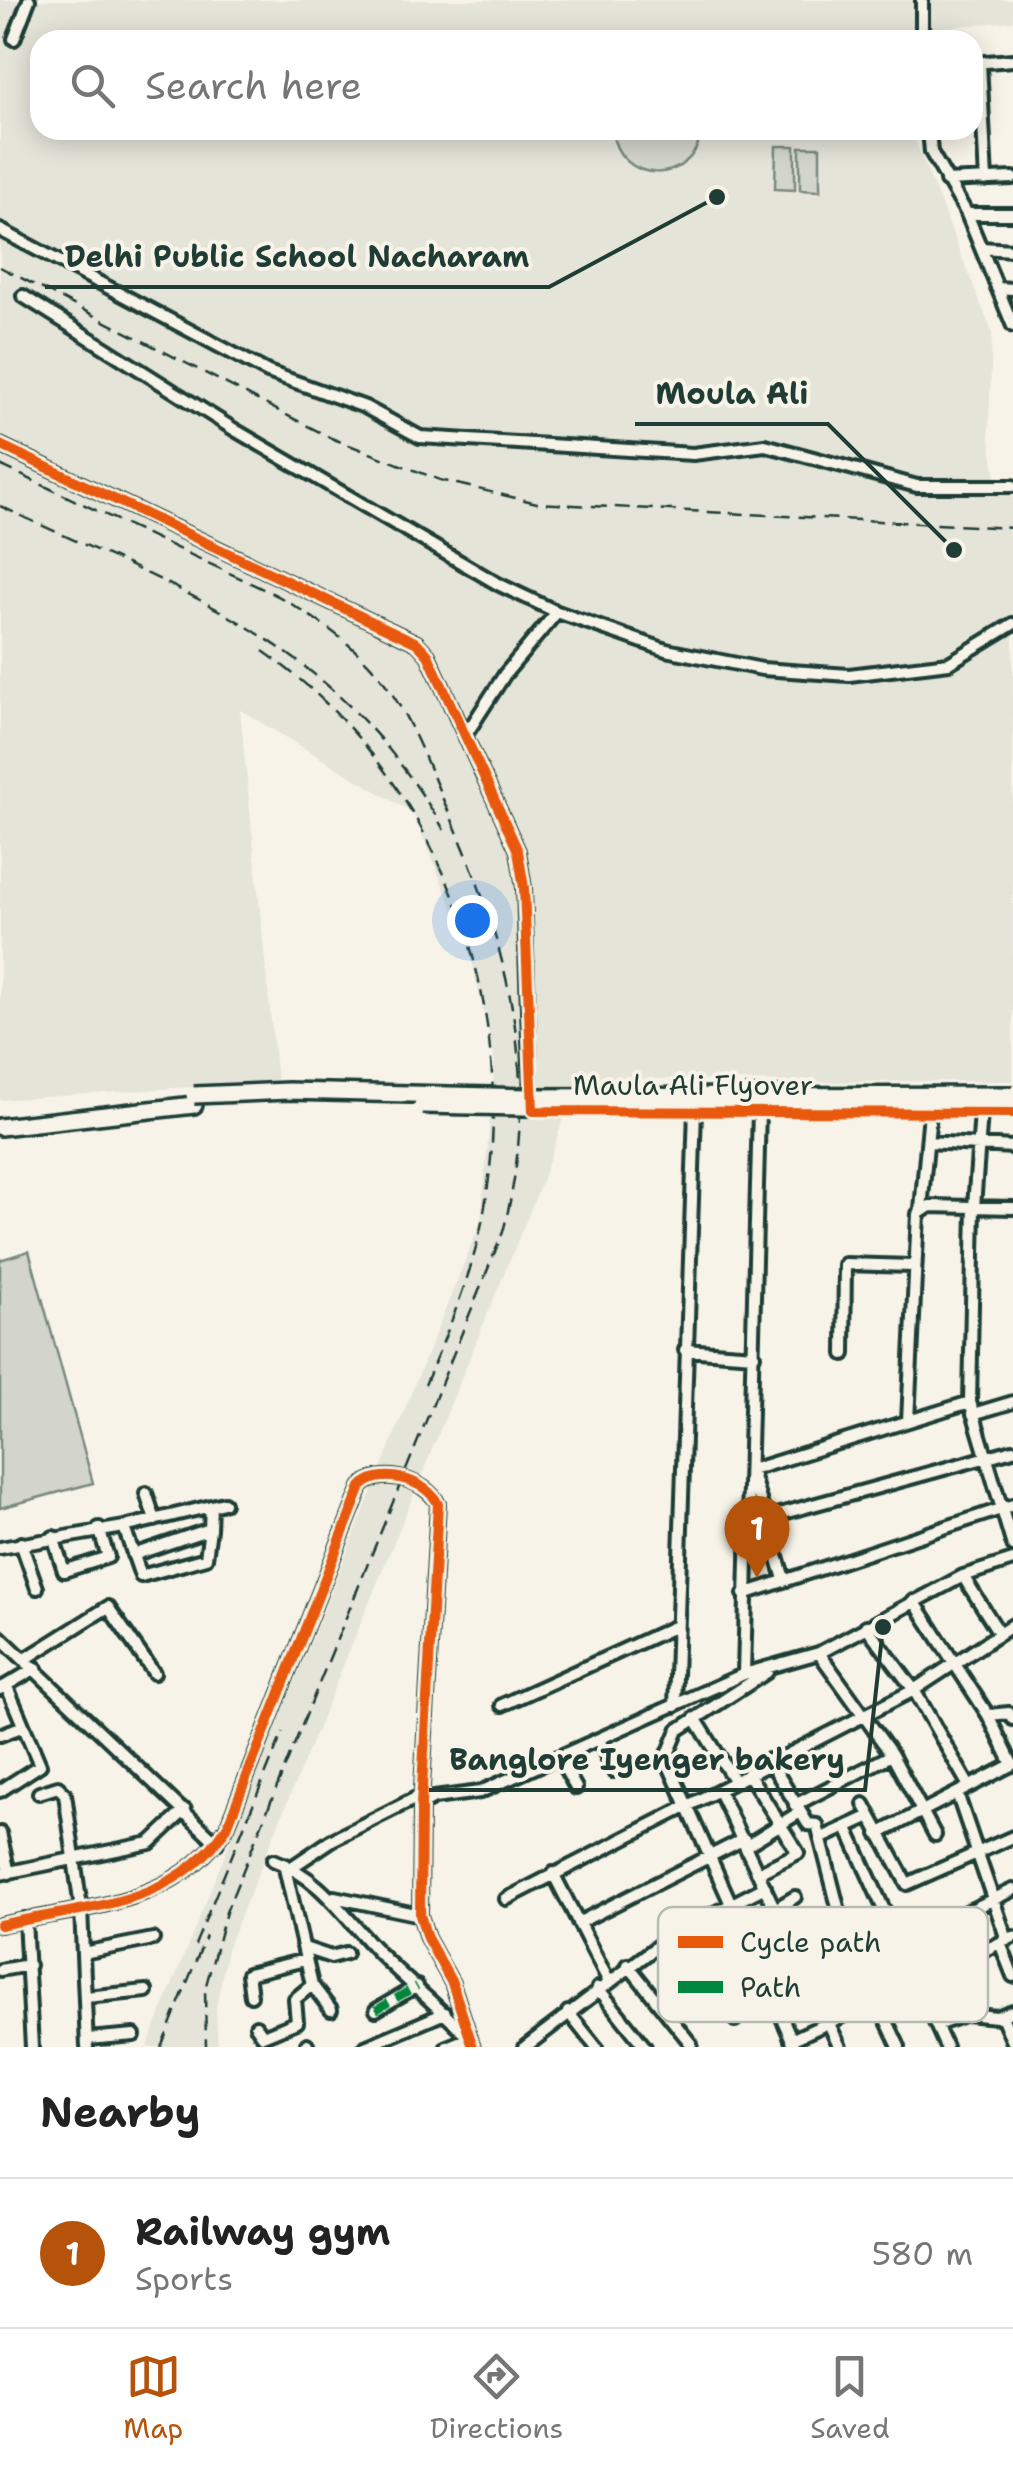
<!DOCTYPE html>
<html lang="en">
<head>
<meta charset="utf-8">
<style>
	body { margin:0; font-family:"Shantell Sans",sans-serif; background:#f2f2f2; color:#222 }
	.you { position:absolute; left:472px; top:920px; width:35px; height:35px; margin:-25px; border:8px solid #fff; border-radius:50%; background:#1a73e8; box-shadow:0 0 0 15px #1a73e833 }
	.badge { display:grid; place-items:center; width:65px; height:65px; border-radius:50%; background:#b45309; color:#fff; font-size:32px; font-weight:700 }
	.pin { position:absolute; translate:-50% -82px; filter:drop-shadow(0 2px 5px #0008) }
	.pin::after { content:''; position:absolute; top:52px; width:35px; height:30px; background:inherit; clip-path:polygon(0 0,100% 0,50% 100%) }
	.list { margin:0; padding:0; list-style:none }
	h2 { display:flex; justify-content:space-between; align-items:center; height:130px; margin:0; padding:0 40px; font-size:42px }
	h2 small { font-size:32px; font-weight:400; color:#767676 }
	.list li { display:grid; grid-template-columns:65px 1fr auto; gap:30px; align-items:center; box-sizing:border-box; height:150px; padding:0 40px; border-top:2px solid #e0e0e0 }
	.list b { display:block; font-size:38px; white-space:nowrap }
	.list p { margin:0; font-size:32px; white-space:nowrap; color:#767676 }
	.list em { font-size:32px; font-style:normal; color:#767676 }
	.icon { flex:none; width:55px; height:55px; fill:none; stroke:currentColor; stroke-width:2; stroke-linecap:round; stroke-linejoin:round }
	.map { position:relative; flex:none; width:1013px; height:2047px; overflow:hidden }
	.search { position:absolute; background:#fff; box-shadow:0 5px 25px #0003; left:30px; right:30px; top:30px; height:110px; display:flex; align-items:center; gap:25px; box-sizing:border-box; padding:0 35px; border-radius:30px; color:#767676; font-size:38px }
	.sheet { height:280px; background:#fff }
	nav { display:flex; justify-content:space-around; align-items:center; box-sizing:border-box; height:140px; border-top:2px solid #e0e0e0; background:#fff; font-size:28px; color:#767676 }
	nav a { display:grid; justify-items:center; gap:5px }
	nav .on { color:#b45309 }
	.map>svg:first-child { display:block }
	.built { fill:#e5e4d9 }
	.green { fill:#d3d5ca; stroke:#79897f; stroke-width:2.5 }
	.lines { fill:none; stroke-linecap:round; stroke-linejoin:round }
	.street-casing { stroke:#1f3d34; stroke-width:18 }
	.primary-casing { stroke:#1f3d34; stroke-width:22 }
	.street { stroke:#f7f3e8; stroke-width:10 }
	.primary { stroke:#f7f3e8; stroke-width:15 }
	.rail { stroke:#1f3d34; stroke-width:2.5; stroke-dasharray:15 8; stroke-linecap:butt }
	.primary-bridge-casing { stroke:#1f3d34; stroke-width:22; stroke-linecap:butt }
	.primary-bridge { stroke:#f7f3e8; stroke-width:15 }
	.quiet { stroke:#00873e; stroke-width:8; stroke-dasharray:15 8; stroke-linecap:butt }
	.cycleway-casing { stroke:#f7f3e8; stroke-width:16 }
	.cycleway { stroke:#e8590c; stroke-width:10 }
	.labels { text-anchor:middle; stroke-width:8; stroke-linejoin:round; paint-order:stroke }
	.street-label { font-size:28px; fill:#1f3d34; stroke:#f7f3e8 }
	.key { fill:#f7f3e8; stroke:#b6bcb2; stroke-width:2.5 }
	.key-label { font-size:28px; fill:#1f3d34 }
	.leader { fill:none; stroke:#1f3d34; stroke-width:4 }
	.callout-dot { fill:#1f3d34; stroke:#f7f3e8; stroke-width:4 }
	.callout-label { font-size:30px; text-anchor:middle; font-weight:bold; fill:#1f3d34; stroke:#f7f3e8; stroke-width:8; stroke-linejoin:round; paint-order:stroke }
</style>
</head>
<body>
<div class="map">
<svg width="1013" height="2047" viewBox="0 0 1013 2047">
	<rect width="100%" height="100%" fill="#f7f3e8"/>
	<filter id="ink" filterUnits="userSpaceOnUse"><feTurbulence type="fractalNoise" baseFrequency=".01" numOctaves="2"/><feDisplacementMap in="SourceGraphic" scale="20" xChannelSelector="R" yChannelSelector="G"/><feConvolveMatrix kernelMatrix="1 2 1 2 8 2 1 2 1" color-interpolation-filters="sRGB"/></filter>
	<g filter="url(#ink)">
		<path class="built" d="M0,0H1013V21L907,31L906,40H40V130H911L992,332L989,433L997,483L1013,484V1081L783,1082L578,1077L541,1184L227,1949L216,2009L218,2047H147L481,1221L495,1061L469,948L413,813L240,710L277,1081L0,1100Z"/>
		<path class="green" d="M612,130H701V133C692,187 618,185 612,130Z
			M776,146H795V190L775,189Z
			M800,147H820V191L800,190Z
			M29,1251L93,1483L0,1508V1260Z"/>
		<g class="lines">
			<g class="street-casing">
				<path id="street" d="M922,0V40
					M14,39L29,0
					M973,63L1013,60
					M980,63L986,180
					M929,130L931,152L967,214L1013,326
					M946,181L1013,178
					M967,214H1013
					M0,230L268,372L365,407L420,437L693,454L765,445L917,486H1013
					M981,248L1013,250
					M997,288L1013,289
					M23,296L235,430L498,584L557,612L666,650L762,669L849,675L949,663L1013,624
					M0,445L417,643L428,655L518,851L524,888L531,1100
					M467,733L505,674L557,612
					M981,1112L974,1207L970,1402L1013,1546
					M928,1142L1013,1147
					M921,1209L930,1113
					M685,1350L754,1355
					M844,1354L845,1264L912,1266
					M973,1414L1013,1402
					M908,1421L918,1214L930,1206L1013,1208
					M146,1493L155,1520
					M769,1517L1013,1450
					M124,1527L141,1576L206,1558L210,1529
					M53,1537L64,1571L108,1557L99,1528
					M21,1543L37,1588
					M0,1548L124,1527L224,1503
					M133,1555L210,1529L211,1506
					M963,1576L999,1633
					M784,1579L751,1470L970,1402
					M744,1594L1013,1505
					M914,1601L988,1715L1012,1764
					M866,1626L914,1690L969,1786
					M0,1637L217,1843
					M819,1653L892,1755L935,1835
					M27,1658L108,1607L154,1673
					M767,1672L678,1730L666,1759L795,2047
					M744,1674L759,1110
					M0,1689L36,1668
					M502,1705L676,1626
					M675,1706L695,1110
					M988,1715L1009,1713L1013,1719
					M695,1718L734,1780
					M0,1735L21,1727
					M599,1739L613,1771
					M559,1758L576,1788
					M769,1760L808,1824L817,1825L839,1911V1920L795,1954
					M748,1773L798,1853L758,1873
					M0,1791L40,1765L7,1687
					M719,1791L840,2047
					M39,1793L58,1787L65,1794L81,1908L87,2047
					M957,1793L1007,1940
					M864,1804L907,1884L1013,1837
					M421,1805L434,1798L480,1792L744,1674L819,1653L963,1576L1013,1560
					M795,1805L892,1755
					M847,1828L946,2047
					M0,1833L9,1873
					M878,1834L1013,1764
					M822,1838L870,1816
					M747,1845L800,1812
					M273,1860C322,1878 343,1916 378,1952C407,1981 440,2008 469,2038L447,2047
					M292,1867L332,1840L422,1795
					M553,1873L608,1980
					M0,1874L150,1843L185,1810
					M334,1897L420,1915
					M506,1899L914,1690L1013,1625
					M775,1909L795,1897
					M25,1919L32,2047
					M839,1920L899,2047
					M578,1923L744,1839
					M0,1925C85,1906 176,1907 227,1827L361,1487C380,1466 427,1480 438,1504L421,1805L420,1915L427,1938L452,1983L473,2047
					M931,1929L1013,1890
					M672,1935L735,2020
					M1000,1943L1013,1976
					M304,1948L331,1957L346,1953
					M83,1953L153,1939
					M960,1963L971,1994
					M628,1965L691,2044
					M0,1970L29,1965
					M831,1971L859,1958
					M312,1985L331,2010
					M598,1988L645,2047
					M251,1996L248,1974L305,1960
					M86,1997L146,1991
					M376,2010L417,1986
					M568,2012L596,2047
					M1002,2016L1013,2042
					M937,2025L966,2014L997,2017L1013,2011
					M256,2026L263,2036L297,2022L295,1999L312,1985L284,1864
					M88,2039L134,2035
					M791,2040L1013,1937
					M307,2044L308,2047
					M365,2047L445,2013
					M525,2047L672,1935L765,1887"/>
			</g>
			<g class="primary-casing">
				<path id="primary" d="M0,1127L194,1105"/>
			</g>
			<use href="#street" class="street"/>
			<use href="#primary" class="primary"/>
			<path class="rail" d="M0,267L331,438L440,480L537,503L1013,528
				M0,465L278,596C317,619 356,645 384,682C409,716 425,758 442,797C507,942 544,1073 503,1232L226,1912L205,1989L206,2047
				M0,506C189,595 333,638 444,830
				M263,651C439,775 520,996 485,1206C475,1268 449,1328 425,1385
				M195,1945L283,1732
				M161,2047L206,1936"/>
			<g class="primary-bridge-casing">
				<path id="primary-bridge" d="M194,1095L288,1091L529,1097L1013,1095
					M422,1105L575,1108L1013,1106"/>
			</g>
			<use href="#primary-bridge" class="primary-bridge"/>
			<path class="quiet" d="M376,2010L417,1986"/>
			<g class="cycleway-casing">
				<path id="cycleway" d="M0,445L417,643L428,655L518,851L524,888L533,1111L1013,1113
					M0,1925C85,1906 176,1907 227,1827L361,1487C380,1466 427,1480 438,1504L421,1805L420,1915L427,1938L452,1983L473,2047"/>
			</g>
			<use href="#cycleway" class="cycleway"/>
		</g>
	</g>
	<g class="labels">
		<g class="street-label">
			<text x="693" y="1095">Maula Ali Flyover</text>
		</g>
	</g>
	<rect x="658" y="1907" width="330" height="115" rx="15" class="key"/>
	<rect x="678" y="1936" width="45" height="12" fill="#e8590c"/>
	<rect x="678" y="1981" width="45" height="12" fill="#00873e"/>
	<g class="key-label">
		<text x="740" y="1952">Cycle path</text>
		<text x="740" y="1997">Path</text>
	</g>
	<path class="leader" d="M717 197L549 287H45M954 550L828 424H635M883 1627L865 1790H429"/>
	<g class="callout-dot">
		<circle cx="717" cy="197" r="10"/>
		<circle cx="954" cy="550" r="10"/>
		<circle cx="883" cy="1627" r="10"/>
	</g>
	<g class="callout-label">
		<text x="297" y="267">Delhi Public School Nacharam</text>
		<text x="732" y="404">Moula Ali</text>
		<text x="647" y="1770">Banglore Iyenger bakery</text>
	</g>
</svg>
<div class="you"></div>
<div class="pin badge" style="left:757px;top:1578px">1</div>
<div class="search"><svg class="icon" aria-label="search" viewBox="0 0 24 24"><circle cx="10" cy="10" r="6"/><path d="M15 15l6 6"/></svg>Search here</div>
</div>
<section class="sheet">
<h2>Nearby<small></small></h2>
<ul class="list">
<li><span class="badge">1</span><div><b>Railway gym</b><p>Sports</p></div><em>580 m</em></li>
</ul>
</section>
<nav>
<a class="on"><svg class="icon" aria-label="map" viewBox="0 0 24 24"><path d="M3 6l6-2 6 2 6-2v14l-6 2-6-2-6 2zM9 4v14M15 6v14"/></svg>Map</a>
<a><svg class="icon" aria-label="directions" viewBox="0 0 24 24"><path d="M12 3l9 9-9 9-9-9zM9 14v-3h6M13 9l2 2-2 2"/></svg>Directions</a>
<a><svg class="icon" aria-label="saved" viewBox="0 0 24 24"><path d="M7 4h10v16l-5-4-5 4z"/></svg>Saved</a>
</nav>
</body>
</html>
